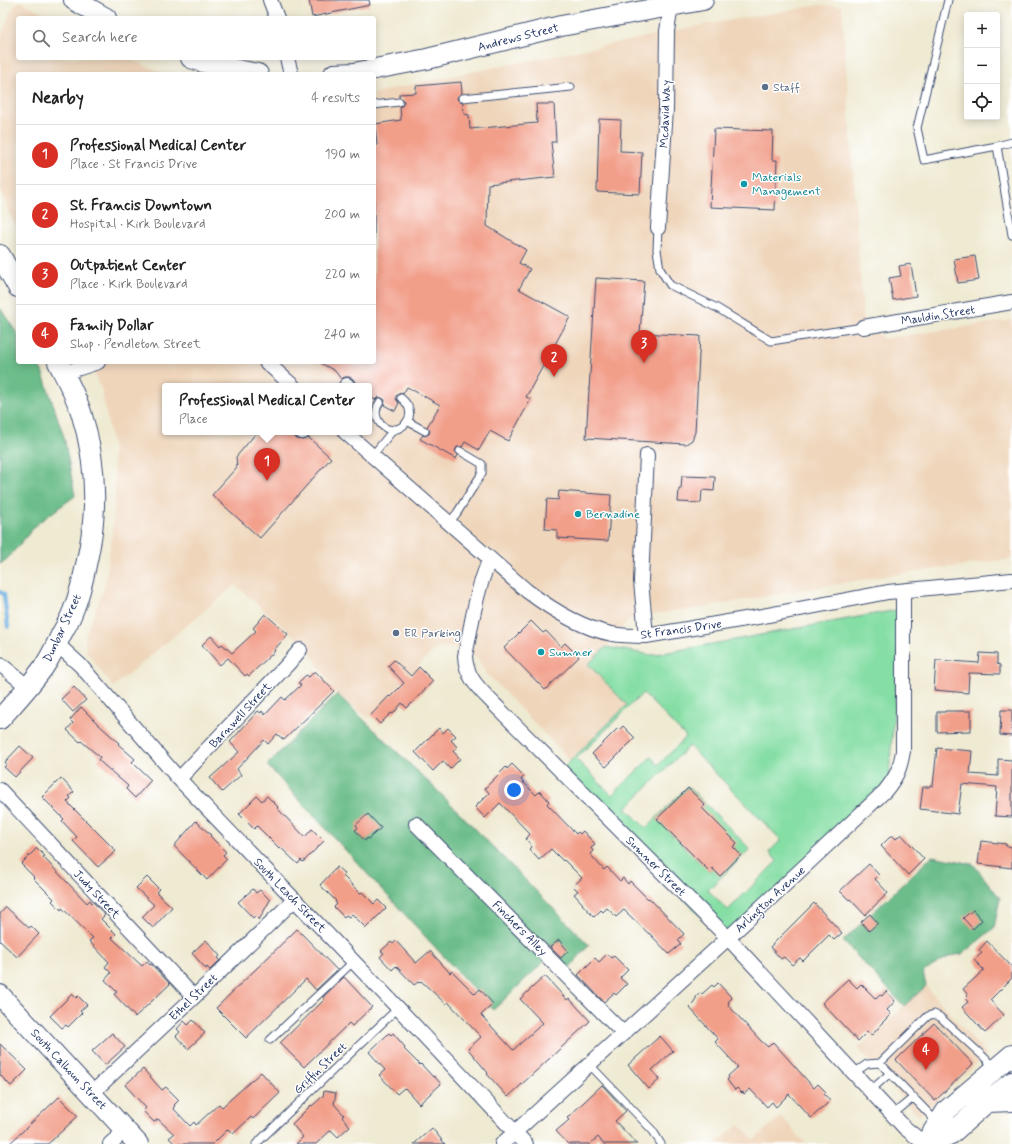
<!DOCTYPE html>
<html lang="en">
<head>
<meta charset="utf-8">
<style>
	body { margin:0; font-family:Mynerve,sans-serif; background:#f6f6f6; color:#222 }
	.controls { position:absolute; right:12px; top:12px; display:grid; overflow:hidden; border-radius:4px; box-shadow:0 2px 10px #0003 }
	.controls button { width:36px; height:36px; display:grid; place-items:center; padding:0; border:0; border-bottom:1px solid #e0e0e0; background:#fff; color:#222; font:20px sans-serif }
	.you { position:absolute; left:514px; top:790px; width:14px; height:14px; margin:-10px; border:3px solid #fff; border-radius:50%; background:#1a73e8; box-shadow:0 0 0 6px #1a73e833 }
	.badge { display:grid; place-items:center; width:26px; height:26px; border-radius:50%; background:#d93025; color:#fff; font-size:13px; font-weight:700 }
	.pin { position:absolute; translate:-50% -33px; filter:drop-shadow(0 1px 2px #0008) }
	.pin::after { content:''; position:absolute; top:21px; width:14px; height:12px; background:inherit; clip-path:polygon(0 0,100% 0,50% 100%) }
	.popup { position:absolute; left:162px; top:383px; width:210px; height:52px; box-sizing:border-box; display:grid; place-content:center; border-radius:4px; background:#fff; filter:drop-shadow(0 1px 3px #0005); font-size:13px; white-space:nowrap; color:#767676 }
	.popup b { font-size:15px; color:#222 }
	.popup::after { content:''; position:absolute; left:50%; top:100%; margin-left:-8px; border:8px solid transparent; border-top-color:#fff }
	.list { margin:0; padding:0; list-style:none }
	h2 { display:flex; justify-content:space-between; align-items:center; height:52px; margin:0; padding:0 16px; font-size:17px }
	h2 small { font-size:13px; font-weight:400; color:#767676 }
	.list li { display:grid; grid-template-columns:26px 1fr auto; gap:12px; align-items:center; box-sizing:border-box; height:60px; padding:0 16px; border-top:1px solid #e0e0e0 }
	.list b { display:block; font-size:15px; white-space:nowrap }
	.list p { margin:0; font-size:13px; white-space:nowrap; color:#767676 }
	.list em { font-size:13px; font-style:normal; color:#767676 }
	.icon { flex:none; width:22px; height:22px; fill:none; stroke:currentColor; stroke-width:2; stroke-linecap:round; stroke-linejoin:round }
	.map { position:relative; flex:none; width:1012px; height:1144px; overflow:hidden }
	.search { position:absolute; background:#fff; box-shadow:0 2px 10px #0003; left:16px; top:16px; width:360px; height:44px; display:flex; align-items:center; gap:10px; box-sizing:border-box; padding:0 14px; border-radius:4px; color:#767676; font-size:15px }
	.panel { position:absolute; background:#fff; box-shadow:0 2px 10px #0003; left:16px; top:72px; width:360px; height:292px; border-radius:4px }
	.map>svg:first-child { display:block }
	.built { fill:#efd6bb; fill-rule:evenodd }
	.green { fill:#85dea4; stroke:#508681; fill-rule:evenodd }
	.forest { fill:#6cbd8a; stroke:#447674 }
	.lines { fill:none; stroke-linecap:round; stroke-linejoin:round }
	.stream { stroke:#70b3e5; stroke-width:4 }
	.building { fill:#f29f8a }
	.lane-casing { stroke:#3b4b6f; stroke-width:9 }
	.street-casing { stroke:#3b4b6f; stroke-width:16 }
	.secondary-casing { stroke:#3b4b6f; stroke-width:22 }
	.highway-casing { stroke:#3b4b6f; stroke-width:24 }
	.lane { stroke:#fff; stroke-width:7 }
	.street { stroke:#fff; stroke-width:14 }
	.secondary { stroke:#fff; stroke-width:20 }
	.highway { stroke:#fff; stroke-width:22 }
	.service-dot { fill:#5c6f8a; stroke:#fff; stroke-width:1.5 }
	.culture-dot { fill:#0f9aa8; stroke:#fff; stroke-width:1.5 }
	.labels { text-anchor:middle; stroke-width:3; stroke-linejoin:round; paint-order:stroke }
	.street-label { font-size:12px; fill:#1b2f5e; stroke:#fff }
	.service-label { font-size:12px; fill:#4e5e75; stroke:#fff; text-anchor:start }
	.culture-label { font-size:12px; fill:#0d838f; stroke:#fff; text-anchor:start }
</style>
</head>
<body>
<div class="map">
<svg width="1012" height="1144" viewBox="0 0 1012 1144">
	<rect width="100%" height="100%" fill="#fff"/>
	<filter id="ink" filterUnits="userSpaceOnUse"><feTurbulence type="fractalNoise" baseFrequency=".025" numOctaves="2"/><feDisplacementMap in="SourceGraphic" scale="8" xChannelSelector="R" yChannelSelector="G"/><feConvolveMatrix kernelMatrix="1 2 1 2 8 2 1 2 1" color-interpolation-filters="sRGB"/></filter>
	<filter id="wash" filterUnits="userSpaceOnUse"><feTurbulence type="fractalNoise" baseFrequency=".012" numOctaves="4" result="noise"/><feDisplacementMap in="SourceGraphic" scale="16" xChannelSelector="R" yChannelSelector="G"/><feGaussianBlur stdDeviation="0.9" result="paint"/><feColorMatrix in="noise" values="0 0 0 0 0 0 0 0 0 0 0 0 0 0 0 0 0 1.4 0 .05"/><feComposite in="paint" operator="in"/></filter>
	<g filter="url(#wash)">
		<rect width="100%" height="100%" fill="#efead2"/>
		<path class="built" d="M20,1L54,18H18V58H129L139,63L166,74H18V230L9,213L0,186V42L10,11Z
			M819,5L842,6L863,320L883,339L1012,320V559L877,577L693,609L674,611L629,619L606,647L588,664L627,705L571,761L486,673L477,657L454,647L435,649L368,718L337,694L306,646L235,585L113,687L86,651L85,636L104,589L112,535L115,494L112,444L102,391L89,362H374V93L446,77L637,39L697,26ZM165,386H369V432H165Z
			M926,986L987,1055L919,1116L858,1048Z
			M781,1116L806,1144H716L739,1124L754,1140Z"/>
		<path class="green" d="M902,609L888,788L722,939L562,769L627,705L588,664L606,647L652,655ZM643,693L686,737L658,765L651,757L612,795L576,759ZM689,746L781,840L769,852L777,861L728,910L708,890L750,849L688,786L646,828L626,808ZM688,788L702,816L741,855L720,876L712,868L709,871L678,841L680,839L675,834L673,836L657,819Z"/>
		<path class="forest" d="M0,308L18,335V362H36L42,371L64,437L75,496L38,523L7,559L0,564Z
			M337,694L445,798L589,945L562,976L546,960L493,1010L267,765Z
			M932,856L973,864L1000,898L994,928L962,954L950,956L923,972L926,986L904,1006L843,941Z"/>
		<g class="lines">
			<path class="stream" d="M0,592L4,594L8,627"/>
		</g>
		<g id="blocks">
			<path class="building" d="M309,0H369L370,5L312,17Z
				M461,82L462,93L458,96L457,99L460,102L463,103L464,114L469,115L470,129L537,123L536,104H554L556,142H551L555,177L488,184L487,226L526,250L519,263L530,269L519,289L570,317L526,397L531,399L508,441L490,431L479,450L465,442L462,447H457L455,451L458,455L456,459L420,439L423,435L425,436L429,434L430,431L427,427L440,405L407,387L403,394L400,393L396,396V399L399,403L395,411L384,405L385,400L382,398L378,397L375,400L369,396V386H355V382L353,379L349,377H345L341,379L335,371L319,362H374V146H377L375,124L401,120L400,107L402,106L404,102L403,99L399,97V94L416,93V86Z
				M599,119L621,120L620,151L642,152L640,194L597,192Z
				M714,129L773,131L772,160H777L775,210L710,207Z
				M975,256L979,280L958,283L954,259Z
				M911,264L916,296L893,300L889,278L901,276L899,266Z
				M596,278L644,281L640,333L700,336L695,432L692,440L686,444L586,438Z
				M257,432H294V436L297,439L303,440L309,438L331,458L260,538L212,495L237,467L236,457Z
				M682,476L715,477L714,491L702,490L701,503L678,502L679,489H681Z
				M559,491L611,495L608,541L557,538V530L545,529L547,499L558,500Z
				M265,614L288,634L274,650L275,651L249,676L247,674L245,676L228,658L220,665L202,645L211,636L220,646L222,644L232,653L256,631L253,628Z
				M531,621L543,633L546,631L561,647L565,643L579,657L545,690L504,648Z
				M980,653L997,654V664L1000,665V674L969,673L968,693L934,690L936,660L979,663Z
				M394,660L411,676L419,667L433,681L407,708L402,703L393,714L391,713L380,724L371,715L389,696L390,697L404,683L388,666Z
				M315,671L334,691L284,740L277,734L268,744L264,740L237,769L241,775L222,792L210,778L239,752L230,742L258,711L261,713L262,711L265,715L282,697L285,700L301,685L298,683L306,675L309,677Z
				M74,687L86,700L73,712L61,699Z
				M81,707L98,724L119,743L118,744L135,759L132,762L151,780L135,798L126,789L128,786L98,760L100,757L81,741L80,742L67,730L73,723L70,720Z
				M1001,710H1012V736L1000,735Z
				M945,711H971V731L937,732V712H945Z
				M623,726L635,738L606,767L592,754L617,729L619,730Z
				M439,728L443,733L448,728L456,736L451,740L457,747L453,751L460,759L450,769L443,761L433,771L415,752Z
				M20,746L33,758L15,777L4,767L7,764L5,762Z
				M937,748L972,751L970,774L998,776V759L1012,760V817L995,816L997,787L962,784L958,814L920,809L923,787H929L930,785L933,786Z
				M512,764L524,776L521,780L536,795L540,791L549,801L547,804L576,834L578,832L580,834L583,831L595,844L591,848L593,851L590,854L604,870L607,867L620,881L623,878L628,884L630,881L648,899L649,898L684,934L678,940L681,944L669,954L649,933V934L624,910L616,917L607,908L603,912L601,910L594,917L582,904H583L574,894L578,891L573,886L582,878L564,860L563,861L551,849L539,860L529,849L532,846L526,839L530,834L500,803L485,818L475,807L489,793L485,788L506,767L507,769Z
				M61,778L74,792L69,796L71,798L67,802L116,851L98,867L73,841L77,837L62,821L64,819L42,797Z
				M688,788L705,805L702,808L737,843L733,847L741,855L720,876L712,868L709,871L657,819Z
				M257,796L262,801L267,796L278,807L277,808L305,837L312,829L324,841L303,862L301,860L298,864L280,847L279,848L257,826L254,829L239,814Z
				M368,814L381,828L368,839L367,838L365,841L355,830L358,828L356,825Z
				M196,821L211,835L210,836L226,852L223,855L227,859L207,880L174,846Z
				M901,834L924,859L908,875L881,846L892,835L896,839Z
				M981,841L1006,844V846L1012,847V868L978,864Z
				M37,848L45,856L43,857L87,903L90,900L92,903L93,902L105,915L101,919L116,934L112,938L142,966L147,961L150,965L151,964L170,984L135,1017L114,994L117,992L105,980L111,973L105,967L109,962L89,941L93,938L62,908L61,910L52,901L54,899L33,878L34,877L21,864Z
				M869,864L879,875L875,879L888,893L865,915L850,899L849,900L840,891Z
				M337,867L345,874L343,876L360,893L362,892L374,904L378,900L386,908L366,928L352,914L349,917L346,915L344,917L334,907L337,904L335,902L336,901L320,885Z
				M147,877L159,889L156,892L172,907L153,928L142,917L154,905L136,888Z
				M253,889L256,893L260,890L270,900L259,920L255,916L253,918L238,902Z
				M814,903L842,933L834,940L829,935L803,961L800,958L792,965L784,957L781,959L770,947Z
				M6,907L29,928L31,926L39,934L17,957L0,941V914Z
				M973,910L982,920L973,929L963,918Z
				M870,914L878,923L869,931L861,922Z
				M297,929L337,970L316,990L306,979L246,1038L216,1008Z
				M206,940L220,956L218,958L220,960L210,970L207,967L206,969L192,953Z
				M559,940L568,951L561,958L550,947Z
				M396,941L416,963L430,951L450,973L452,971L475,994L480,989L493,1004L481,1015L513,1050L543,1023L520,999L545,976L567,1000L569,998L590,1021L508,1097L487,1074L488,1073L468,1049L481,1037L448,1002L446,1004L421,981L419,983L418,982L414,985L396,966L392,970L380,957L384,953L381,951L391,942L393,944Z
				M987,941L1012,967V978L990,1000L1004,1015L985,1033L962,1007L968,1002L965,998L968,995L963,989L984,970L974,960L982,953L979,950Z
				M607,954L611,958L614,956L628,970L620,978L627,984L616,995L614,993L604,1002L578,975L595,958L599,962Z
				M344,977L372,1007L352,1026L349,1023L304,1067L280,1043L325,999L323,997Z
				M848,979L857,988L861,984L876,999L880,995L882,996L886,991L895,1001L887,1010L891,1014L880,1025V1026L872,1035L867,1032L858,1041L822,1003Z
				M718,983L732,998L728,1002L729,1003L728,1005L761,1041L768,1047L773,1042L814,1088L818,1084L826,1092L824,1094L830,1101L811,1118L789,1094L776,1107L772,1102L767,1107L750,1089L744,1094L743,1092L742,1093L737,1088L735,1090L727,1080L729,1078L728,1076L738,1067L715,1042L718,1039L689,1007L694,1002V1001L696,999V997L700,993L702,994L712,985L714,987Z
				M72,994L76,998L78,996L87,1005L80,1011L82,1013L68,1027L66,1025L62,1028L50,1016Z
				M193,1020L205,1033L188,1049L176,1036L180,1032L177,1029L184,1021L188,1025Z
				M934,1023L973,1064L935,1101L896,1060Z
				M112,1033L125,1047L105,1065L92,1051Z
				M389,1033L391,1035L393,1033L405,1047L404,1049L420,1065L421,1064L433,1077L434,1076L441,1084L419,1104L405,1088L404,1089V1088L397,1094L379,1075L385,1070L369,1052Z
				M660,1036L673,1051L652,1070L660,1079L649,1089L628,1065Z
				M0,1044L27,1070L11,1086L0,1075Z
				M143,1069L162,1090L166,1087L179,1100L174,1105L175,1106L173,1108L190,1126L194,1122L196,1125L219,1104L222,1107L261,1072L280,1093L253,1119L251,1117L233,1134L228,1129L213,1144H175L169,1138L174,1134L158,1119L154,1122L143,1111L146,1108L125,1085Z
				M602,1085L626,1111L615,1121L637,1144H604L598,1137L590,1144H568L556,1131L569,1120L567,1118Z
				M324,1091L336,1093L334,1104L344,1115L342,1117L350,1126L338,1137L331,1130L316,1144H296L303,1137L292,1124L311,1105L312,1106L323,1096Z
				M59,1097L78,1116L48,1144H9Z
				M432,1128L445,1144H414Z"/>
		</g>
	</g>
	<g filter="url(#ink)">
		<use href="#blocks" fill-opacity="0" stroke="#3b4b6f" stroke-width="1"/>
		<g class="lines">
			<g class="lane-casing">
				<path id="lane" d="M948,0L917,128L924,160L997,146L1012,142
					M462,98L571,87
					M374,105L399,102
					M997,146L1012,235
					M658,228L657,250L660,269L670,285L717,308L771,341L863,327
					M380,402C376,407 375,414 378,420C390,444 426,418 401,398
					M407,421L425,431
					M372,456L394,429
					M449,523L457,513L482,473V464L460,451
					M270,1040L354,961
					M880,1063L937,1122
					M589,1064L653,1131L661,1144
					M854,1073L867,1064L880,1063L928,1016L934,1014L940,1017L985,1058L995,1069
					M870,1091L890,1073
					M892,1115L914,1097
					M256,1144L398,1008"/>
			</g>
			<g class="street-casing">
				<path id="street" d="M270,0L277,18
					M287,58L291,74
					M658,228L666,109L667,31L672,0
					M863,327L1012,302
					M266,362L293,386
					M64,373L98,362
					M346,386L347,385
					M302,432H303
					M345,432L527,591C551,609 581,628 612,634C623,636 634,636 646,636L763,616L888,592L1012,580
					M490,559C476,590 472,623 465,656C466,679 481,690 496,706L728,938L905,1128L925,1144
					M646,636L641,581L647,455
					M57,644L80,665L179,779L398,1008L526,1144
					M0,664L28,687
					M179,779L288,664L300,650
					M0,790L194,997
					M416,824L623,1033
					M92,1093L194,997L294,900
					M110,1144L126,1130
					M502,1144L728,938L885,791C897,776 900,769 903,751V591"/>
			</g>
			<g class="secondary-casing">
				<path id="secondary" d="M74,0L106,18
					M191,58C213,66 235,70 258,74
					M334,74L354,73L427,59L561,26L703,0
					M0,255L18,287
					M0,719C15,702 30,686 43,668C51,657 56,645 62,633C66,626 70,619 73,611C79,596 83,580 86,565C98,514 97,462 81,412C75,394 66,378 58,362
					M0,995L138,1144
					M925,1144L947,1110L1012,1055
					M925,1144L951,1134L988,1101L1012,1082"/>
			</g>
			<g class="highway-casing">
				<path id="highway" d="M988,1101L1012,1100"/>
			</g>
			<use href="#lane" class="lane"/>
			<use href="#street" class="street"/>
			<use href="#secondary" class="secondary"/>
			<use href="#highway" class="highway"/>
		</g>
	</g>
	<g class="service-dot">
		<circle cx="765" cy="87" r="4"/>
		<circle cx="396" cy="633" r="4"/>
	</g>
	<g class="culture-dot">
		<circle cx="744" cy="184" r="4"/>
		<circle cx="578" cy="514" r="4"/>
		<circle cx="541" cy="652" r="4"/>
	</g>
	<g class="labels">
		<g class="street-label">
			<text transform="translate(518 37) rotate(-14)" y="4">Andrews Street</text>
			<text transform="translate(665 114) rotate(-88)" y="4">Mcdavid Way</text>
			<text transform="translate(938 315) rotate(-9)" y="4">Mauldin Street</text>
			<text transform="translate(62 628) rotate(-65)" y="4">Dunbar Street</text>
			<text transform="translate(681 629) rotate(-8)" y="4">St Francis Drive</text>
			<text transform="translate(240 715) rotate(-47)" y="4">Barnwell Street</text>
			<text transform="translate(656 866) rotate(45)" y="4">Sumner Street</text>
			<text transform="translate(97 894) rotate(47)" y="4">Judy Street</text>
			<text transform="translate(290 895) rotate(46)" y="4">South Leach Street</text>
			<text transform="translate(770 899) rotate(-43)" y="4">Arlington Avenue</text>
			<text transform="translate(520 928) rotate(45)" y="4">Finchers Alley</text>
			<text transform="translate(193 997) rotate(-44)" y="4">Ethel Street</text>
			<text transform="translate(320 1068) rotate(-44)" y="4">Griffin Street</text>
			<text transform="translate(69 1069) rotate(47)" y="4">South Calhoun Street</text>
		</g>
		<g class="service-label">
			<text x="773" y="91">Staff</text>
			<text x="404" y="637">ER Parking</text>
		</g>
		<g class="culture-label">
			<text x="752" y="181">Materials<tspan x="752" dy="14">Management</tspan></text>
			<text x="586" y="518">Bernadine</text>
			<text x="549" y="656">Sumner</text>
		</g>
	</g>
</svg>
<div class="controls">
<button>+</button>
<button>−</button>
<button><svg class="icon" aria-label="locate" viewBox="0 0 24 24"><circle cx="12" cy="12" r="6"/><path d="M12 2v4M12 18v4M2 12h4M18 12h4"/></svg></button>
</div>
<div class="you"></div>
<div class="pin badge" style="left:267px;top:481px">1</div>
<div class="popup"><b>Professional Medical Center</b>Place</div>
<div class="pin badge" style="left:554px;top:377px">2</div>
<div class="pin badge" style="left:644px;top:363px">3</div>
<div class="pin badge" style="left:926px;top:1070px">4</div>
<div class="search"><svg class="icon" aria-label="search" viewBox="0 0 24 24"><circle cx="10" cy="10" r="6"/><path d="M15 15l6 6"/></svg>Search here</div>
<section class="panel">
<h2>Nearby<small>4 results</small></h2>
<ul class="list">
<li><span class="badge">1</span><div><b>Professional Medical Center</b><p>Place · St Francis Drive</p></div><em>190 m</em></li>
<li><span class="badge">2</span><div><b>St. Francis Downtown</b><p>Hospital · Kirk Boulevard</p></div><em>200 m</em></li>
<li><span class="badge">3</span><div><b>Outpatient Center</b><p>Place · Kirk Boulevard</p></div><em>220 m</em></li>
<li><span class="badge">4</span><div><b>Family Dollar</b><p>Shop · Pendleton Street</p></div><em>240 m</em></li>
</ul>
</section>
</div>
</body>
</html>
